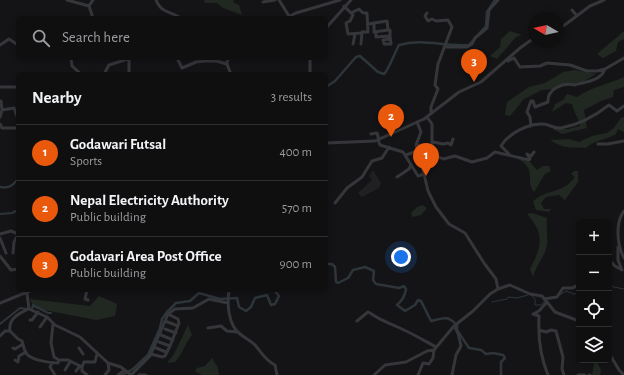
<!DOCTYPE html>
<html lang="en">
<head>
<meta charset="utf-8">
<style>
	body { margin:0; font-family:"Alegreya Sans",sans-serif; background:#181819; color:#f1f3f6 }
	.controls { position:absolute; right:12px; bottom:12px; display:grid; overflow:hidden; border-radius:6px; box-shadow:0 2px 6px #0003 }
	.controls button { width:36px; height:36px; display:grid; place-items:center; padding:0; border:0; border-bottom:1px solid #2f2f30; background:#0f0f10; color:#f1f3f6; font:20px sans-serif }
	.compass { position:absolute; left:528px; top:12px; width:36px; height:36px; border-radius:50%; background:#0f0f10; box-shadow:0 2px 6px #0003; rotate:279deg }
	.you { position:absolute; left:401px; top:257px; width:14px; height:14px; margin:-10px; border:3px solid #fff; border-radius:50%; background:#1a73e8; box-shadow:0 0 0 6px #1a73e833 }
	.badge { display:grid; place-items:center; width:26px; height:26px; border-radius:50%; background:#ea580c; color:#fff; font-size:13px; font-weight:700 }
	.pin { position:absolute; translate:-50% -33px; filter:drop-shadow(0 1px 2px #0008) }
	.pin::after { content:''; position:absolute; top:21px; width:14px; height:12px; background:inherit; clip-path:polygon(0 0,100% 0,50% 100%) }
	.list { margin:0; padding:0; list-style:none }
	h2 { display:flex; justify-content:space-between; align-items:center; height:52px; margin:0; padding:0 16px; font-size:17px }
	h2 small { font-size:13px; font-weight:400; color:#9b9c9f }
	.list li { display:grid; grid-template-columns:26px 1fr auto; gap:12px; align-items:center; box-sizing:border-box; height:56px; padding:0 16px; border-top:1px solid #2f2f30 }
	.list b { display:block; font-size:15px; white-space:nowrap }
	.list p { margin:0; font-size:13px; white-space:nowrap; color:#9b9c9f }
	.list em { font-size:13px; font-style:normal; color:#9b9c9f }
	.icon { flex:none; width:22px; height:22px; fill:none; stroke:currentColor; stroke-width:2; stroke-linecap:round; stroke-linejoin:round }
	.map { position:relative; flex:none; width:624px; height:375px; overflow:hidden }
	.search { position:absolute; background:#0f0f10; box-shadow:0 2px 6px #0003; left:16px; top:16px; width:312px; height:44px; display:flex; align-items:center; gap:10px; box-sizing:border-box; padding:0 14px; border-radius:6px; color:#9b9c9f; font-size:15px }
	.panel { position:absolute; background:#0f0f10; box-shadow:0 2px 6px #0003; left:16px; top:72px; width:312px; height:220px; border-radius:6px }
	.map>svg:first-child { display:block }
	.built { fill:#202023 }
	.green { fill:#202821 }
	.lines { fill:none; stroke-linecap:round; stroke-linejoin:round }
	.stream { stroke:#2d353b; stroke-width:1 }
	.canal { stroke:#2d353b; stroke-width:2 }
	.river { stroke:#2d353b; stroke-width:2.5 }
	.minor { stroke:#35363a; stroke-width:3 }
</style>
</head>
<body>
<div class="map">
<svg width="624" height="375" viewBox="0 0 624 375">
	<rect width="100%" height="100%" fill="#141416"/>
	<path class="built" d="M373,170L381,183L379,188L362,197L358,193L372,180L369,176Z"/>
	<path class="green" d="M204,0H234L233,2L239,5L242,15L223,8L217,3H205Z
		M510,31L522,35L516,37L497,59L490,56L500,47L501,39Z
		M624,31V39L618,42L616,51L603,58L597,54Z
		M575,70L596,74L583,82L559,85L552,89L542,90L524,99L510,116L505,115L507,102L529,87L545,83L563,72Z
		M624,77V87L614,90L613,97L601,101L584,110L587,128L562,134L553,129H568L580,126C579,117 573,112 572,104L566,103L552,112L555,104L563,100L567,94L577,97C591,87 609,84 624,77Z
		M624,117V132L618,129L616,134C606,140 594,140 586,148C568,147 567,150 550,140L569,139L579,142L592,136L607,133L614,128L621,118Z
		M516,158L530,162L537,170L543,166H549L551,171L545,174L534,192C524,178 539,170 516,158Z
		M574,171H578V182L565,200L559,195L546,197L541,203L544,209H551L549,212L536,210L533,202C543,189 562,195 575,177L571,174Z
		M423,205L427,208L421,215L412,217L411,213L417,207Z
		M532,213L547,218C546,227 548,236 547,245C545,257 536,265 533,277L530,269C542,246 545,234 527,214Z
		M99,296L117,304L115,316L96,320L34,308L30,299L90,306Z
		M188,325L192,335C185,343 183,354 175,362L167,363L174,354Z
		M212,358L218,368L219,375H202L195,371L197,368L205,366Z
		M590,360H596L601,370L600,375H592L594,364Z"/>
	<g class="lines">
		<path class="stream" d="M609,284L614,287L624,289
			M531,295L535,299V305H541L545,301
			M560,295L566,291L574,294L579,293
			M492,302L507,299L508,297L517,298L528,295"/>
		<path class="canal" d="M0,214L12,213L18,210
			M32,309L33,305L48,313H51
			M0,324L20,308L27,309"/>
		<path class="river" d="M326,87L335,81L356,57L360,56L378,72L384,74C388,71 395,52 399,45C423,38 445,47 469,45L486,26L487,12L495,0
			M0,187C9,189 13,185 18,179
			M326,264H332L335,267L336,282L338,283L348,278L353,270L365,267L374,271L373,280L376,284L399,288L404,286L406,289C405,296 403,300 397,305L405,311L415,305L418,300L421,301L431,321C444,318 447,315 457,325V330L469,348L481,350L486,354L493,353L503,355L505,358L501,362V375
			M122,375L133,369L148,355L160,328L162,319L167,312L176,303L190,301L199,293L220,299L237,298L239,307L246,311L251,307L255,298L267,295L271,305L275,304L279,296L274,290"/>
		<path class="minor" d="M67,0L89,6
			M156,0C161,13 170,11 181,18
			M279,0L289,16
			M263,2L275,0
			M344,6L351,13L359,9L363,13H367L368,32H362L361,44
			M572,10L577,16
			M351,13L353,15L350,21L346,23L348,34L362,33
			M427,13L425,16L428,21L432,19L436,21L448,20L452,27L438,64L435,85L438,89L431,107V113
			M93,18L89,6L93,0
			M118,18H120
			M286,18L296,13L340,0
			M368,24L387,21L388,30L374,32V23
			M326,28L351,0
			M558,30L590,6L604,0
			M376,32V37L390,36V30H388
			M390,36L391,44H384L383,40L390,39
			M353,44L355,34
			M0,45L9,39L18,45
			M444,47H467L472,44L475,38L487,28L489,10L498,0
			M71,58L72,66L81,74
			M177,58L182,68L196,62L205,61H216L227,64L230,72L234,74
			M310,58V74
			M129,59V74
			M508,61L514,58L520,67L540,66L547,63L570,65L587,71H597L605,69L624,58
			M226,64L229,58
			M104,74L109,65L131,58
			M574,85C585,82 601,81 605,69
			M0,87H18
			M1,101L2,110L14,108L18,119
			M0,117L2,110
			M417,122L421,132L416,145L424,174
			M0,124L2,128H18
			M531,126L530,117L527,112L531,101H533L535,107L548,102C547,89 563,82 575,85
			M371,134L377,133L379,140
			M378,140L380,145L403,152L418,176L424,174L428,191L436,207L449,224L465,233L484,263L496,279L498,289L510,285L530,294L542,296L555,312L579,321
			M433,142L443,144L448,143L451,145L453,139
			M326,143L375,141L424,119L459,92L481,82L520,48L534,38
			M598,144H608L624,141
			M416,145L432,146V124L427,117
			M509,154L501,146C508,134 528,123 543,124C549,124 554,129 561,128C578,125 595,116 609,105L617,111L624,106
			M406,155L420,150H425L443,159L455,156L472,162L487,158L495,152L529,160L530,159L527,154L531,156L534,152
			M397,177L409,169L411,165
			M335,203L347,188L362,177L372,161L382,158L389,147
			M624,211C615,223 617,245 624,258
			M0,234L11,231L18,234
			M0,238L6,253
			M13,253L14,242L18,235
			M0,256L11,270L18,269
			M609,260L615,266L622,270L618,260V247
			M87,290L85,299L88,300
			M229,290C227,304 228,325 240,334C245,338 250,340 255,345C262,353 265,360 275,365L277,375
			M27,293L29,309L47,317L55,325L80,337L108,363L121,367L131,375
			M544,299L557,297L563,288H572L579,285
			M0,303L32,290
			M546,303L539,311L533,314L539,316C538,336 540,356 548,375
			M28,309C19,314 8,318 10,331L18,339L22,341C23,344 24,350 26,353C30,360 50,363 58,363L59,360
			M30,320H32L38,312
			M165,321L178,326
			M357,321L368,312L370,313C381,321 390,323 402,329C413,334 425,341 436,347
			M53,324L51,343L54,357L59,360H68L82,367L84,362H95L97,354
			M40,327L47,317
			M208,328L221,326L227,331L237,332
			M165,329L176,333
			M539,330L546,332L551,330L556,331L563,357L562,369L564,375
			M161,335L173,340
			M0,336L5,331H10
			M159,342L170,346
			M13,348L15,349L23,344
			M79,348L83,354
			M156,348L166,352
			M609,353L619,370L624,375
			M151,354L162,357L165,356L170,346L179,323L178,319L170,315
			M15,360L18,362L19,356L26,352
			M52,363L50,367L55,375
			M82,367V371L87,375
			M65,370L70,362
			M76,371L80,366
			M105,375L109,370L108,363
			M118,375L125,370
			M131,375L150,356L168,314L175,309L193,308L209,299L228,303
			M139,375H146
			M374,375L385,365L406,362L427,351L434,350L454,326
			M418,375L423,363L429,364L433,358L434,350
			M452,375L456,355L461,346L458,333L454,326L473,311L490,294L498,289
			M578,375H585
			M589,375H590"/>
	</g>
</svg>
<div class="controls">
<button>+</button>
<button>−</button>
<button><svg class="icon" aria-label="locate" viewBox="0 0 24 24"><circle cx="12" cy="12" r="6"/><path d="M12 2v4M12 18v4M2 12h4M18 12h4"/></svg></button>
<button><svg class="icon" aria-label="layers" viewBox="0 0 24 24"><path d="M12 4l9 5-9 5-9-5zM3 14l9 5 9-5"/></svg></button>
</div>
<svg class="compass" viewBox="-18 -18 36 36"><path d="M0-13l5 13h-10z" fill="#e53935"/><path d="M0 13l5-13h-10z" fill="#9b9c9f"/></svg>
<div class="you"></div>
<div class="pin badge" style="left:426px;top:176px">1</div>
<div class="pin badge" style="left:391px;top:137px">2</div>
<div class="pin badge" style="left:474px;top:82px">3</div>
<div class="search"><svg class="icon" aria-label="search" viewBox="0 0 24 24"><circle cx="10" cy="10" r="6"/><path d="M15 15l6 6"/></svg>Search here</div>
<section class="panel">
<h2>Nearby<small>3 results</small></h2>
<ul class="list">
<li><span class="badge">1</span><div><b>Godawari Futsal</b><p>Sports</p></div><em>400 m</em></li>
<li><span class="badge">2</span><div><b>Nepal Electricity Authority</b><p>Public building</p></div><em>570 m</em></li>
<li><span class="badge">3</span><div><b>Godavari Area Post Office</b><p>Public building</p></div><em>900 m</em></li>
</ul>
</section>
</div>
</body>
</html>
